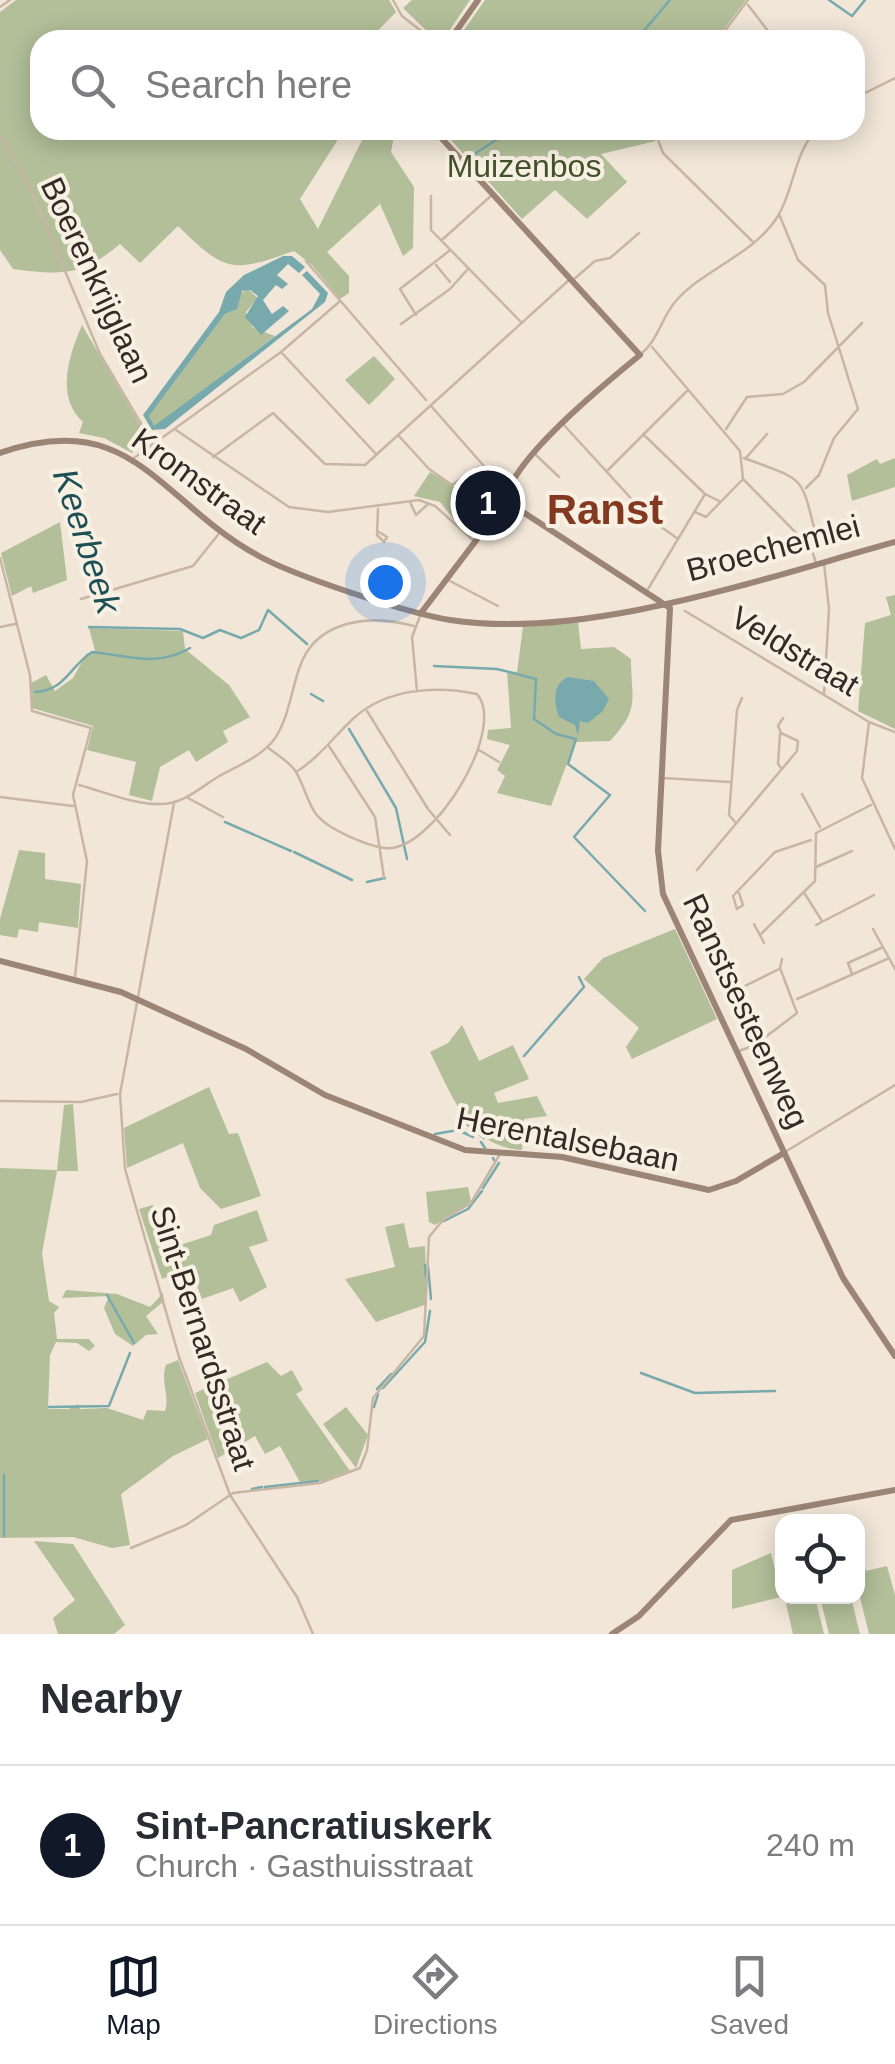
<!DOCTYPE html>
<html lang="en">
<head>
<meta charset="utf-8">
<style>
	body { margin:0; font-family:Helvetica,sans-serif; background:#f7f7f7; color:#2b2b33 }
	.controls { position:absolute; right:30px; bottom:30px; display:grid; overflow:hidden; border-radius:20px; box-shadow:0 5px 25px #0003 }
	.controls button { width:90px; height:90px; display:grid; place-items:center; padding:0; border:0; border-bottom:2px solid #e1e1e2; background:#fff; color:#2b2b33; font:50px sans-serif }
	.you { position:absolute; left:385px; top:582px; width:35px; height:35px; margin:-25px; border:8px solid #fff; border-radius:50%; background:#1a73e8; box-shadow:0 0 0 15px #1a73e833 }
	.badge { display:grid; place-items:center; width:65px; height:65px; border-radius:50%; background:#111827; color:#fff; font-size:32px; font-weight:700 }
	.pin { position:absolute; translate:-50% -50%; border:5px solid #fff; box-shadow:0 2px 10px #0006 }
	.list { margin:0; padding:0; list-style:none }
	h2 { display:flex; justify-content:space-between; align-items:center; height:130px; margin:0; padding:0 40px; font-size:42px }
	h2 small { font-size:32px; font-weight:400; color:#7c7c81 }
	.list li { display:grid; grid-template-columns:65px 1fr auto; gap:30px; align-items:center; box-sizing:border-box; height:160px; padding:0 40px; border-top:2px solid #e1e1e2 }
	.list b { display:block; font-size:38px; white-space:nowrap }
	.list p { margin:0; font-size:32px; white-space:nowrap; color:#7c7c81 }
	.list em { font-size:32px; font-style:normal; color:#7c7c81 }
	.icon { flex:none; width:55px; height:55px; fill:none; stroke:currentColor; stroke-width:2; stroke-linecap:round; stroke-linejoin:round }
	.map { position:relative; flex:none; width:895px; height:1634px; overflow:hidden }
	.search { position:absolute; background:#fff; box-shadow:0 5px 25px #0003; left:30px; right:30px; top:30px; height:110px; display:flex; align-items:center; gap:25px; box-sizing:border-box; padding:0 35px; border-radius:30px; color:#7c7c81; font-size:38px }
	.sheet { height:290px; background:#fff }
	nav { display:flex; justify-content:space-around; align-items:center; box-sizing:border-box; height:140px; border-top:2px solid #e1e1e2; background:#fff; font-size:28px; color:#7c7c81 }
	nav a { display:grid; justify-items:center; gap:5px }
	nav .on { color:#111827 }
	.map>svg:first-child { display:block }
	.green { fill:#b2bf99 }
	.water { fill:#78aaad }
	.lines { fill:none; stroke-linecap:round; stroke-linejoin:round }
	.stream { stroke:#78aaad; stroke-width:2.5 }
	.street { stroke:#c8b6a5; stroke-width:2.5 }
	.secondary { stroke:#9c8576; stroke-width:6 }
	.labels { text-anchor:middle; stroke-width:8; stroke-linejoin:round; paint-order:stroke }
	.park-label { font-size:32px; fill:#42522a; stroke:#f9f0e4 }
	.street-label { font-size:32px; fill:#342b26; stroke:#f9f0e4 }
	.water-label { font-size:35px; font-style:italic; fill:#1c5055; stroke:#f9f0e4 }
	.district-label { font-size:42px; font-weight:bold; fill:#823920; stroke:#f9f0e4 }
</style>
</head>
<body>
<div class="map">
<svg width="895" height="1634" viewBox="0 0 895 1634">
	<rect width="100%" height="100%" fill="#f1e6d8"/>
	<path class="green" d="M16,0H389L396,12L369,40H40V130H344L300,199L318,229L367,130H395L391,152L414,187L413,248L403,256L380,204L327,252L349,276V293L340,299L312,265L294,251C232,273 226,273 178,226L140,263L120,244C81,277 61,275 13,269L0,250V12Z
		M412,0H470L443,40H436L403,8Z
		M485,0H746L716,40H457Z
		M442,130H645L656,141L601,154L627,182L587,219L555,190L522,219Z
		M248,289L258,298L246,312L253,328L275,336L154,427L148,417L225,314L237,309L239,294Z
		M82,325L146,435L145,444L132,453L104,438L79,433L83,422C55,397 69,355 82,325Z
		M374,356L395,379L369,405L345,380Z
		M895,458V487L852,501L847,475L877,459L880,464Z
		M478,471L492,493L474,507L476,516L483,518L475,530L460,520L456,522L440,502L414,496L430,472L455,487Z
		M60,522L67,580L33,593L31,586L12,596L1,553Z
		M895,595V729L858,711L865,623L891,615L886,597Z
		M578,622L581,649L614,647L631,659C631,699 641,708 610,741L575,742L551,806L497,793L505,776L497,770L510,745L487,739L488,730L511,728L507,671L517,672L523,627Z
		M89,628L183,631L185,649L229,685L250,717L223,731L228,742L196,762L189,750L160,767L152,801L129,795L136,762L87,750L93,726L32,708L31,683L46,675L55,691L73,678L86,654L95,651Z
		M19,850L45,853V879L81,884L78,928L39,922L38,932L19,929L17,938L0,935V919Z
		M675,929L717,1019L632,1059L626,1047L639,1028L584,979L603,958Z
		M462,1025L479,1061L513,1045L529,1079L494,1093L498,1103L537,1096L547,1116L524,1119L522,1150C469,1148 451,1093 430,1052L448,1043Z
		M209,1087L229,1134L238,1133L261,1196L221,1209L200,1188L183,1143L127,1168L124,1128Z
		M73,1104L78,1171H57L42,1253L49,1301L59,1307L54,1313L57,1339H89L95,1346L89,1351L77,1343L56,1342L50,1355L48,1409H69L78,1404L80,1409L107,1408L143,1420L147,1410L165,1411C170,1395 160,1382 166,1365L178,1360L208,1439L173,1456L121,1494L130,1545L112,1548L73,1537L0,1538V1168L57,1170L64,1105Z
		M468,1187L471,1202L435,1225L429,1222L426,1192Z
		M153,1205L167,1244L177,1246L211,1235L214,1225L257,1210L268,1241L249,1247L267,1287L240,1302L233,1288L202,1299L190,1268L162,1279L139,1209Z
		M404,1223L409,1248L425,1246L427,1304L376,1322L345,1279L395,1267L385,1227Z
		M66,1290L117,1294L150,1307L163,1293L164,1301L146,1316L158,1334L146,1335L133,1346L115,1334L104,1308L109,1296L62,1298Z
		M267,1362L281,1376L292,1370L303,1390L296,1394L350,1471L323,1481L300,1482L280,1446L265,1454L255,1436L218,1458L195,1393Z
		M346,1407L368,1435L356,1468L323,1424Z
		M34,1541L73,1544L125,1625L114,1634H58L53,1618L75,1600Z
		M858,1550L866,1571L887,1566L895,1595V1634H869L858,1589L861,1568Z
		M771,1553L781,1597L732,1609V1570Z
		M815,1597L824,1634H793L786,1604Z
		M820,1597H851L860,1634H829Z"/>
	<path class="water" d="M283,256H292L305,267L299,273L288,264L277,275L288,284L282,289L276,285L263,300L272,314L283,306L289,311L261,335L245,317L258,296L250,290L242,291L237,309L225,314L149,416L154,426L312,309L320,294L302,275L307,271L328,293L325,302L165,429L152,430L143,415L219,312L226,292L244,275Z
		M568,677L594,681L609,699L603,711L588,723L580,721L578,736L575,725L559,717C554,703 552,684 568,677Z"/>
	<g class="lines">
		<path class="stream" d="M829,0L852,16L865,0
			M636,40L670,0
			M473,155L499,138L533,130
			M89,627L180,629L203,638L220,630L241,638L259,630L268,610L307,644
			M434,666L497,669L536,679L534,719L556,734L576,739L568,764L610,795L574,837L645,911
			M35,692C66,690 69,667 92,652C126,655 156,668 190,648
			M311,694L323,701
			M349,729L396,808L407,859
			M225,822L291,851
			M294,852L352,880
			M367,882L385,878
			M524,1056L584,987L579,977
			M467,1124L484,1138
			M435,1134L458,1130L473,1137
			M481,1142L485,1148
			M493,1158L494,1160
			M483,1188L499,1163
			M444,1221L468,1209L482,1191
			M425,1265L426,1278
			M428,1266L431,1299
			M107,1295L134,1343
			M641,1373L695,1393L775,1391
			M383,1388L425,1342L430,1311
			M377,1389L391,1374
			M49,1407L109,1406L130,1353
			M374,1407L378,1394
			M4,1475V1536
			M265,1487L318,1481
			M252,1489L262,1487"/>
		<path class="street" d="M393,0L402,16L433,40
			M748,5L775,40
			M0,7L10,0
			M718,40L748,0
			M855,98L895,78
			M667,130L658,140L663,153L752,241
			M0,136L28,183L100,354L153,444
			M431,196V230L521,322
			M779,214L798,260L825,285L828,313L858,409L834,438L819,475L806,488
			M443,239L493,194
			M306,261L426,400
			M436,265L450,282
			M573,280L595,261L610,258L639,233
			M416,315L400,289L449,251
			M401,324L450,289L467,270
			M652,347L740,451L743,479L706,517L695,512
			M281,352L376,454
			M641,354C658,340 661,319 675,302C703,269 754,255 778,216C794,189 794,154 816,130
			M432,407L505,490
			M563,424L649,518L678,539
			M726,429L747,397L783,394L804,382L862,323
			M176,430L289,507L328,512L419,500L435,506L474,541
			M643,434L705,494L719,501
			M399,436L429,469L452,485L478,467
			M535,454L559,477
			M213,457L273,413L325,464L365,465L569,280
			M134,458L281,352L339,302
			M744,458C808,482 800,474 817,539L811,548L816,563
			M745,459L767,434
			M608,470L687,391
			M744,480L811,548
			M410,502L416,515L428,504
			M378,509L377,535L384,542L387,537L379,532
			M0,558L30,675L32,711L91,728L73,795L87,861L75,977
			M824,563L829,609L824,694
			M450,581L498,606
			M648,589L705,494
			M81,599L193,566L221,531
			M685,611L869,722L862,778L895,849
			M0,627L15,624
			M417,691L412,637L420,616
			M367,711L428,809L450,835
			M869,722L895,732
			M780,734L778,764L782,769
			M329,746L375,817L384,878
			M267,747C276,754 290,762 296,772C304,785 307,802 316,814C327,829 367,846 385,848C431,854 508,730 477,694C435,685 387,689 355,717C335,735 319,758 296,772
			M479,750L499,762
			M663,778L730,782
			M79,785C105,792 135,805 161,804C182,804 199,789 216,778C235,767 259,758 273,741C288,721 291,692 299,669C315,619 370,614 414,626
			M802,794L820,827
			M0,797L73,806
			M188,798L223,817
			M174,803L120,1094L125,1169L179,1357L230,1495L297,1597L313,1634
			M735,822L729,815L737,710L742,698
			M816,867L852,851
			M697,870L797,751L798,741L781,733L778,726L783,718
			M739,893L743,905L737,909L733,896L775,852L811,840
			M805,894L822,921
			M754,924L764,943
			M816,925L874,895
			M873,929L895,969
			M760,935L815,881L816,833L871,805
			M852,974L848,963L881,948
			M739,989L779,969
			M797,999L887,959
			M739,1051L755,1045L797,1013L780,968L782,959
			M0,1101L81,1102L117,1094
			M785,1152L895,1085
			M131,1548L186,1525L233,1493L320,1483L360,1468L367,1450L373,1398L424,1336L429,1237L443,1220L471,1203L500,1154"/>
		<path class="secondary" d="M450,40L478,0
			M434,130L640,355C608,381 508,462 506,501
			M0,453C132,407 158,500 257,555C294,576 407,613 450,620C585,641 764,578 895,542
			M506,501L670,608L658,851L663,894L843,1278L895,1356
			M421,613L506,501
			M0,961L121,992L246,1049L325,1095L465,1150L562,1157L709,1190L736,1181L784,1153
			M612,1634L639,1616L731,1520L895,1490"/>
	</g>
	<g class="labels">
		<g class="park-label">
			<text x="524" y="177">Muizenbos</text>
		</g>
		<g class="street-label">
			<text transform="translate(97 280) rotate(65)" y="11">Boerenkrijglaan</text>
			<text transform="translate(199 481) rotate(36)" y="11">Kromstraat</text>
			<text transform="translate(773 548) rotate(-15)" y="11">Broechemlei</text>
			<text transform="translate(795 651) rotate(31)" y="11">Veldstraat</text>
			<text transform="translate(746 1011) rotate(65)" y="11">Ranstsesteenweg</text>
			<text transform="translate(568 1139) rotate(11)" y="11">Herentalsebaan</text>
			<text transform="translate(203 1338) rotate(72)" y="11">Sint-Bernardsstraat</text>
		</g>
		<g class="water-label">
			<text transform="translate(87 541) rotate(72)" y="12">Keerbeek</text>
		</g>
		<g class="district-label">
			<text x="605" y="524">Ranst</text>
		</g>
	</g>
</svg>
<div class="controls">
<button><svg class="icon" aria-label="locate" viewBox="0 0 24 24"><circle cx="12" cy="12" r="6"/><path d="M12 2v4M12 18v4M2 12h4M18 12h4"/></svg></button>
</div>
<div class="you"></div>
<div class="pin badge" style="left:488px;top:503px">1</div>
<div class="search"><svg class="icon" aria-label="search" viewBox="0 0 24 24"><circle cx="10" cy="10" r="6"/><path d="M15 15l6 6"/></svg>Search here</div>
</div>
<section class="sheet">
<h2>Nearby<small></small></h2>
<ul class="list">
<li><span class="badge">1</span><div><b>Sint-Pancratiuskerk</b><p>Church · Gasthuisstraat</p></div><em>240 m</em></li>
</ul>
</section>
<nav>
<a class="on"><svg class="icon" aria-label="map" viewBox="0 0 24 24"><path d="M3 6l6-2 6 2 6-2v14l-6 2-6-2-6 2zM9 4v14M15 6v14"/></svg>Map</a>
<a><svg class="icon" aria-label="directions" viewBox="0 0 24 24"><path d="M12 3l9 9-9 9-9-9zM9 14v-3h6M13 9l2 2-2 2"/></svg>Directions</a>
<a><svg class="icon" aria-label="saved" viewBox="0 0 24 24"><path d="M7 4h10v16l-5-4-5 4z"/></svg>Saved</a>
</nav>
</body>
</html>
